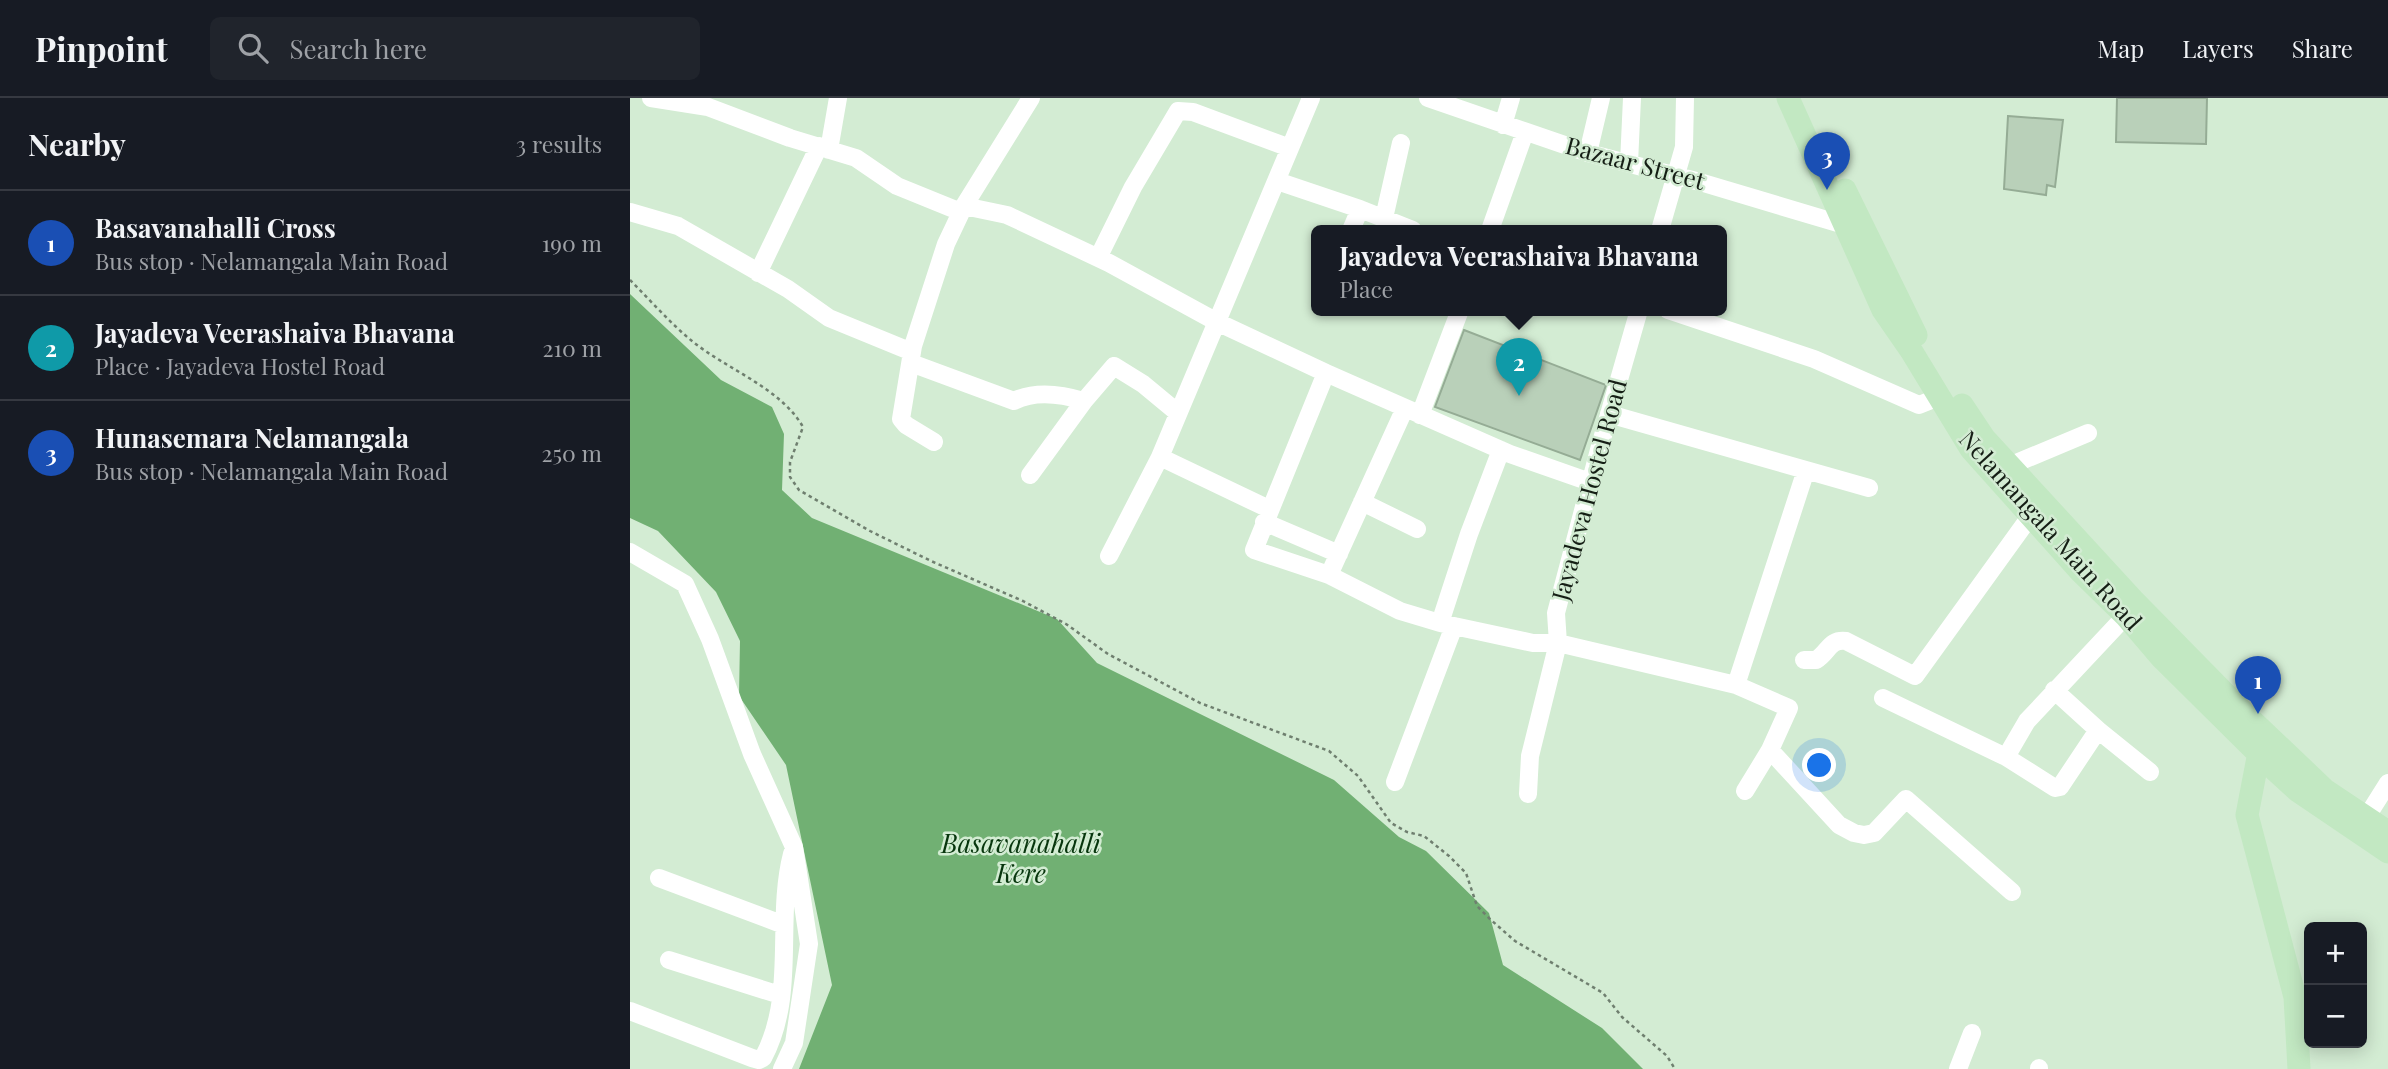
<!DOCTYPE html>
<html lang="en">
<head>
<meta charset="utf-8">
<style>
	body { margin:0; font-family:"Playfair Display",serif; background:#20242c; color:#f1f3f6 }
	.controls { position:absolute; right:21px; bottom:21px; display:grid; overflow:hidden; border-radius:10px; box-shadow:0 4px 18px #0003 }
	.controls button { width:63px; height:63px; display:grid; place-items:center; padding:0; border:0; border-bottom:2px solid #363941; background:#171b24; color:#f1f3f6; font:35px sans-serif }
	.you { position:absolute; left:1190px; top:668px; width:24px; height:24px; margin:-18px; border:5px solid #fff; border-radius:50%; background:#1a73e8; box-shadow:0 0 0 10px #1a73e833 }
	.badge { display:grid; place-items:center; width:46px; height:46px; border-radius:50%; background:#7c3aed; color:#fff; font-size:23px; font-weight:700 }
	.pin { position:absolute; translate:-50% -58px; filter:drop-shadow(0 2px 4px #0008) }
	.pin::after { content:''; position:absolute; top:37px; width:24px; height:21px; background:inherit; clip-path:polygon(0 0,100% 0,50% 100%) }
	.popup { position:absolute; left:681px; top:127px; width:416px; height:91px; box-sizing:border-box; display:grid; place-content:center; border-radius:10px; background:#171b24; filter:drop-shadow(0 2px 5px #0005); font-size:23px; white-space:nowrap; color:#9ea1a6 }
	.popup b { font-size:26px; color:#f1f3f6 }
	.popup::after { content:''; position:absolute; left:50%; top:100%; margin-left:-14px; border:14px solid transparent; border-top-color:#171b24 }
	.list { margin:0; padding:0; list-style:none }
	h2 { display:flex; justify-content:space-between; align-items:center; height:91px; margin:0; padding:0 28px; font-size:30px }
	h2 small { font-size:23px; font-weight:400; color:#9ea1a6 }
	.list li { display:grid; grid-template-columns:46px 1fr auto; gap:21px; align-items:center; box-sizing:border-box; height:105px; padding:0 28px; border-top:2px solid #363941 }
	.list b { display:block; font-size:26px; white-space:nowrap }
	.list p { margin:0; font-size:23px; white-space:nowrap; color:#9ea1a6 }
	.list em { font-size:23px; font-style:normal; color:#9ea1a6 }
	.icon { flex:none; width:38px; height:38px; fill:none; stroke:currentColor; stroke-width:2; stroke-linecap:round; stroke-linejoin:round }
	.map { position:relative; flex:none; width:1758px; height:971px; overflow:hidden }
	header { display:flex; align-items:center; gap:42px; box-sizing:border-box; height:98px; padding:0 35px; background:#171b24; border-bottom:2px solid #363941 }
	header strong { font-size:33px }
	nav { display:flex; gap:38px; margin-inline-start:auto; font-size:24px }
	.search { width:490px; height:63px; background:#20242c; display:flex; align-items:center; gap:18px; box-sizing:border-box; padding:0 24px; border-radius:10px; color:#9ea1a6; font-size:26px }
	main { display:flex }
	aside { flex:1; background:#171b24 }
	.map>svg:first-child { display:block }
	.water { fill:#71b073 }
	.building { fill:#b9d0b9; stroke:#95ac95; stroke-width:2 }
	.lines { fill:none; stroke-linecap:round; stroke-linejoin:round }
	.path { stroke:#6f7f6f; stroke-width:2.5; stroke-dasharray:3.5 3.5; stroke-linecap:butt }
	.minor { stroke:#fff; stroke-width:18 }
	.major { stroke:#c2e8c2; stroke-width:23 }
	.labels { text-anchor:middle; stroke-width:5; stroke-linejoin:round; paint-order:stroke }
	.street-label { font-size:24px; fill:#151e15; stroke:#d3ecd3 }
	.water-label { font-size:26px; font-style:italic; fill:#07360d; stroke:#d3ecd3 }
</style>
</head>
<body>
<header>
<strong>Pinpoint</strong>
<div class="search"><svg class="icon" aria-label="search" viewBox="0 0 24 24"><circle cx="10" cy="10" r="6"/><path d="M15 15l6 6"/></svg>Search here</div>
<nav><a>Map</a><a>Layers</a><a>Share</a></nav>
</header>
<main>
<aside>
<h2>Nearby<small>3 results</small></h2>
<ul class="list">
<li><span class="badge" style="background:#1a4fb4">1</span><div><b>Basavanahalli Cross</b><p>Bus stop · Nelamangala Main Road</p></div><em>190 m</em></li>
<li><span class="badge" style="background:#0f9aa8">2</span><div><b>Jayadeva Veerashaiva Bhavana</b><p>Place · Jayadeva Hostel Road</p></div><em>210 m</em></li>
<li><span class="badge" style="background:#1a4fb4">3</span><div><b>Hunasemara Nelamangala</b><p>Bus stop · Nelamangala Main Road</p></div><em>250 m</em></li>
</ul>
</aside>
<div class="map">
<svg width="1758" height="971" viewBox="0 0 1758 971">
	<rect width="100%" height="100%" fill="#d3ecd3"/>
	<path class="water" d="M0,196L91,282L142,309L154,336L152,392L182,420L427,521L467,565L704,682L769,739L796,753L859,815L873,867L972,930L1013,971H169L202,887L156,667L109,598L110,543L86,494L28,433L0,420Z"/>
	<path class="building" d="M1487,0H1577L1576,46L1486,44Z
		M1378,18L1433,22L1425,89L1417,87L1416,97L1374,91Z
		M834,232L976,287L950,362L805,309Z"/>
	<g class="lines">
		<path class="path" d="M0,182C20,202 40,225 62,243C96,271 151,290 173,329L160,364V379L169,392L240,433L301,463L393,503L436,526L478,556L570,605L699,653L728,678L761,725L777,734L794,738L819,758L836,775L847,808L861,822L885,843L973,895L992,919L1037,958L1045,971"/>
		<path class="minor" d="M21,0L78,9L160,40L226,60L267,88L331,114
			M798,0L958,55L1070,84L1214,127
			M873,27L881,0
			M660,50L681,0
			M199,52L208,0
			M958,55L971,0
			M999,65L1002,0
			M647,83L730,111L783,132
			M334,108L377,117L479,165L587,224L696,275L880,356L960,384
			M0,114L48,128L158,191L199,220L282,254
			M754,120L771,45
			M721,132L730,111
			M860,132L895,34
			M1030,132L1054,49L1055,0
			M468,160L503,89L548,13L563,14L660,50L530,359L479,458
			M128,175L189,48
			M1038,212L1184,261L1289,307L1309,299
			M281,265L384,303C406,292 431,296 454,303L484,268L513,286L548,315
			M696,275L624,452L699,477L770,513L810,525L903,545H928L1106,587L1159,610L1140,652L1115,693
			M979,316L1239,390
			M790,317L830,212
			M304,344L276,327L271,321L283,248L316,146L334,108L401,0
			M530,359L639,411
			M1379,368L1458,335
			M400,377L454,303
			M732,404L787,431
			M634,424L709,456
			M0,454L55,486L80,541L122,656L164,749L179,846L164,945L152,971
			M699,477L775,310
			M810,525L839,436L871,352
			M1174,562H1186C1199,554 1199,541 1216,543L1285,578L1407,409
			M1106,587L1176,372
			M1253,600L1376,659L1425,690L1430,689L1468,632L1424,592
			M1468,632L1520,674
			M1140,652L1209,727L1224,735L1234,737L1244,735L1276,701L1382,794
			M1376,659L1397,623L1503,510
			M765,684L824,528
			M898,696L900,658L928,545L926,515L970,348L1009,212
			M1736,720L1758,685
			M29,780L154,827
			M39,862L150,897
			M0,913L122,960L129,962L133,960C167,897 145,822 162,756
			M1328,971L1342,935
			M1409,971V970"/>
		<path class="major" d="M1158,0L1253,212L1282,254L1341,351L1451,474L1496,518L1531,559L1646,673L1668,693L1758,754
			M1215,92L1286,237
			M1332,307L1354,340L1503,502L1613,614L1695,692L1758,734
			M1631,644L1617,717L1665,899L1669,971"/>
	</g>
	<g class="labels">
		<g class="street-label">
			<text transform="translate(1005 66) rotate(15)" y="8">Bazaar Street</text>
			<text transform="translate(960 392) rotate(-75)" y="8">Jayadeva Hostel Road</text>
			<text transform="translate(1420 433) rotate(48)" y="8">Nelamangala Main Road</text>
		</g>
		<g class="water-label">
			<text x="391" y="755">Basavanahalli<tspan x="391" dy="30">Kere</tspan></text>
		</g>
	</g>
</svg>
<div class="controls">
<button>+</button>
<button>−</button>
</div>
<div class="you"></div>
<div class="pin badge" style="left:1628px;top:616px;background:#1a4fb4">1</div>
<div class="pin badge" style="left:889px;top:298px;background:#0f9aa8">2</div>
<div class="popup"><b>Jayadeva Veerashaiva Bhavana</b>Place</div>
<div class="pin badge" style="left:1197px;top:92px;background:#1a4fb4">3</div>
</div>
</main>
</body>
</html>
